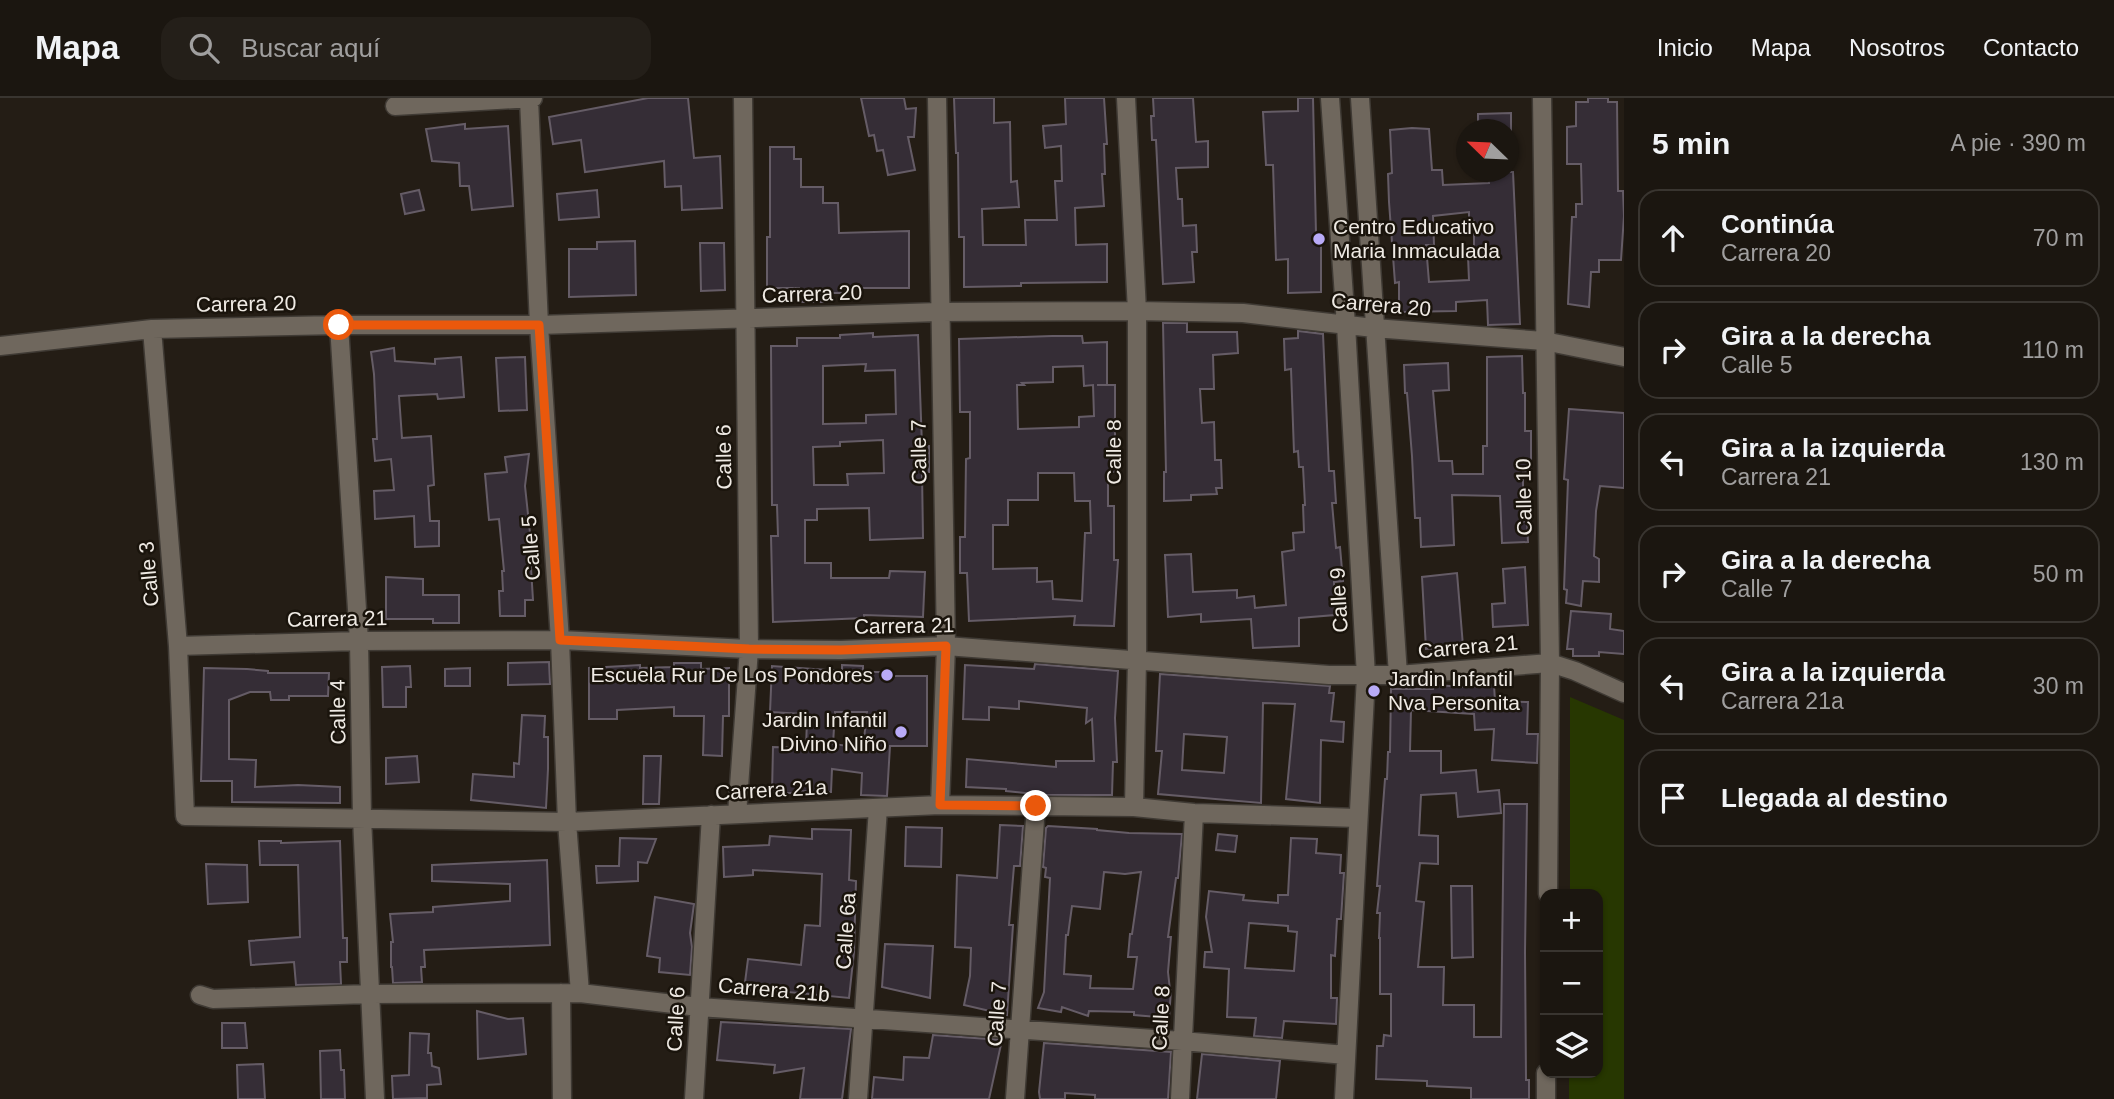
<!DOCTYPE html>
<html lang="es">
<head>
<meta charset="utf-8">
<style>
	body { margin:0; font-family:Helvetica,sans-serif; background:#241f19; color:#f1f3f6 }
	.controls { position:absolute; right:21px; bottom:21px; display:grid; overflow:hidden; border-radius:14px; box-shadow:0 2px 5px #0004 }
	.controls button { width:63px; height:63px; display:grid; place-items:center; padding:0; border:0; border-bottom:2px solid #393530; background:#1b1610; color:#f1f3f6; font:35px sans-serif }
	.compass { position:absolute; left:1456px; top:21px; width:63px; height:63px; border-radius:50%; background:#1b1610; box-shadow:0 2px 5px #0004; rotate:293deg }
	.stop { position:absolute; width:21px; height:21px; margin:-16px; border:5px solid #ea580c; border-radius:50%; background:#fff }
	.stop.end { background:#ea580c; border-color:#fff; box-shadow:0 2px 7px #0008 }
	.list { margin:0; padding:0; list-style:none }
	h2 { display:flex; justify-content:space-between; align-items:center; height:91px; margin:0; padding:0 28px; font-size:30px }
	h2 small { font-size:23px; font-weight:400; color:#a09f9f }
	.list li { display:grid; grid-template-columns:46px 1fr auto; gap:21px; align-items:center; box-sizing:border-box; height:98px; margin:0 14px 14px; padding:0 14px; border:2px solid #393530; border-radius:21px }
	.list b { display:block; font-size:26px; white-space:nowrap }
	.list p { margin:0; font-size:23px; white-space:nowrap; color:#a09f9f }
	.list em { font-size:23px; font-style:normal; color:#a09f9f }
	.icon { flex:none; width:38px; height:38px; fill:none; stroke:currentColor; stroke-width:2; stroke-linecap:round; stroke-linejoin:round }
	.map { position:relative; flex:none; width:1624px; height:1001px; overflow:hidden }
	header { display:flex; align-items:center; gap:42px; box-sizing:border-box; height:98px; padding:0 35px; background:#1b1610; border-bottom:2px solid #393530 }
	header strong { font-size:33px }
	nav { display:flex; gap:38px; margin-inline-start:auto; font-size:24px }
	.search { width:490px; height:63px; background:#241f19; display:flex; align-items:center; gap:18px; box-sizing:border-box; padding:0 24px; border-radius:21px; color:#a09f9f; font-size:26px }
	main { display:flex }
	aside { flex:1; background:#1b1610 }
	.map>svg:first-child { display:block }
	.green { fill:#273701 }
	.building { fill:#352d36; stroke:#655c66; stroke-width:2; fill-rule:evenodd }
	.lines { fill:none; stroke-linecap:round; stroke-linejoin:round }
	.minor-casing { stroke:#3f3a34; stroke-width:21 }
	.minor { stroke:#6f675d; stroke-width:18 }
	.route { stroke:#ea580c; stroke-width:9 }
	.poi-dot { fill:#b9abf7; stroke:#1a140c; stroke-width:2.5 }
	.labels { text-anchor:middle; stroke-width:5; stroke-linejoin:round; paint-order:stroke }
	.poi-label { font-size:21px; fill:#efeae4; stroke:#1a140c; text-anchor:start }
	.street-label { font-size:21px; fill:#efeae4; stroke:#1a140c }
</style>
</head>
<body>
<header>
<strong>Mapa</strong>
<div class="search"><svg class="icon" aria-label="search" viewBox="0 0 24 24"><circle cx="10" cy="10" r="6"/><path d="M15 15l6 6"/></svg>Buscar aquí</div>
<nav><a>Inicio</a><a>Mapa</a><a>Nosotros</a><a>Contacto</a></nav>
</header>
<main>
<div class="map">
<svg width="1624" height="1001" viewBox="0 0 1624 1001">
	<rect width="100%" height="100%" fill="#241d15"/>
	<path class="green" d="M1570,599L1624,622V1001H1569V975H1598V796H1570Z"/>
	<path class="building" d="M648,0H688L694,60L720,58L722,110L682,112L681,88L665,89L664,63L585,74L581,42L553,46L549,19Z
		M861,0H904L906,11L916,10L914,39H908L915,72L888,77L883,52L877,53L874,37L869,38Z
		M954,0H994V25L1010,24L1011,84L1017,83L1019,109L982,111L983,147H1026L1025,122H1057L1055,83H1062L1061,48L1045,50L1043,28L1066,26L1065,0H1104L1107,46H1104L1105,76H1102L1104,108L1075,110L1076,147L1107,146V184L1021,185V188L964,189V139H959L958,55H956Z
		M1153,0H1193L1196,44L1208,43V69L1176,70L1178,101H1182L1183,128L1196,127L1197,154H1192L1194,184L1163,186L1156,42H1152L1151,18H1154Z
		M1298,0H1313L1316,136H1321V194L1288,195V161L1276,162L1273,67H1266L1263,14L1298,13Z
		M1588,0H1608V4H1617L1618,93H1623L1624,118L1621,162H1599V174H1591L1589,209L1568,206L1572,119H1576V106H1582L1581,66H1567V29L1576,28V4H1588Z
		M1511,15V32H1478V16Z
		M465,26V31L508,28L513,108L472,112L469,88H460L459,65L432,63L426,31Z
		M1412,30L1429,31L1432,72H1442L1443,87L1489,85L1488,74H1513L1520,226L1488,227L1487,202L1456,204V213L1399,214V184L1395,185L1389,104L1388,76L1392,75L1390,32ZM1469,114V124L1474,123V158H1468L1469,182L1429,184L1426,147H1434L1433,118Z
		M770,49H794V61H801V89H823V105H838L839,135L909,133V190H854V195H824V204H799V190H767V139H770Z
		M419,92L424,112L405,116L401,96Z
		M597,92L599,119L559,122L557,96Z
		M635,143L636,197L569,199V151H597V144Z
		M700,145H724L725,192L701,193Z
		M1163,225H1187V234H1237L1238,255L1213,257L1214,291H1200L1202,325L1214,324L1215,362H1221L1222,390H1216L1217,396L1191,397V402L1164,403V374H1166Z
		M1298,233L1323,236L1329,373H1334L1336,405H1332L1336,450L1340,449L1343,483L1334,484L1335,517L1299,520V548L1253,550L1251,521L1201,524V516L1168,519L1165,457L1191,456L1193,494L1237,492V500L1254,498L1255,510L1286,507L1282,454L1294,452L1293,435L1304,434L1303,407H1305L1303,369H1299L1298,353L1294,354L1291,271L1285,272L1284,241L1298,240Z
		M873,235V239L918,237L922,348H929V374H922L923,440L870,442L869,410L817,411V422H805V465H831V480H889L890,473L925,474L923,519L864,517V520L773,524L771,438H778L777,407H772L771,248H797V240H840V237ZM866,266L865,273L895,272L896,316L866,317V325L823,326V268ZM883,342L884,375L847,376L848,387H814L813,349L840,348V344Z
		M1052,238H1082L1083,245L1107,244V287H1097H1115V374H1108V408H1114V462H1118L1114,528L1074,527L1075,518L969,523L967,475H960V439H965L966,361L970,360V314H960L959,241ZM1083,268L1084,288L1093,287L1094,318L1079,319V329L1018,331L1017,287H1024L1022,285L1053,284V269ZM1038,375H1074L1075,403H1090L1091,435H1085L1082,503L1053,501L1052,483L1037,484V470L993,471V427H1008V402H1038Z
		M394,250L395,263L435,266V261L461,259L464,299L438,301L437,296L399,298L402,340L431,338L434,387L428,388L430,423H439V448L415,449L414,418L375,421L374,393L394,392L391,361L375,363L373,341H377L374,276L371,254Z
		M1522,258L1523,295H1525V333H1531V374H1523V424L1527,423L1528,444L1502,445L1500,398L1452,397L1454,447L1421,449L1420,420H1415L1412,358L1407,295H1405L1404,267L1448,265L1449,292L1433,293L1439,363H1452L1453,376H1483V348H1487V259Z
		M525,259L527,312L499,313L496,260Z
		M1569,311L1624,315V390L1600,388L1596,413L1594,458L1599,461V484L1583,483L1581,508L1566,505L1567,492L1564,491L1568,382L1564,381Z
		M529,356L525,388L532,454H530L533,502H525V518H500L499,493H503L502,473H504L499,421L489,422L485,376L507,374L505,359Z
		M1525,469L1528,527L1493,529L1492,506L1505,505L1503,471Z
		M1457,475L1463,548L1426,551L1422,479Z
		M386,479L423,481V497H459V525H433V521H386Z
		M1571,513L1611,516L1610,531L1624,533V556L1599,554V558H1573V551H1567Z
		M549,564L550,586L508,587V565Z
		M674,565H701V571L729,570V618H723L722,658L703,657L704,618H674V609L617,612V621H589V570L640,567V570L674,569Z
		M1035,566L1118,573L1115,620L1117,664H1113L1112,697H1043L1006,693V691L966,689L967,661L1056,669V663H1094L1092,621L1086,625L1087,610L1019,603V611L989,609V622L963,621L965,567L1034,571Z
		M842,567L863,568V574H891V578H927V648H890L887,698L861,697L862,675L832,671L831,694L794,693L793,695H772L773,649L806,650L807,621L799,620L802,616L770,614L772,568L842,573ZM835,614H867L863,650L833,646Z
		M410,568L411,589H406V609H383L382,569Z
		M204,570L247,571L268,573V575H329L328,598H289V602H271L270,594H250L229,602V661L256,662L255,689L298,687L340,689V705L232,704V683H201Z
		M470,570V588H445V571Z
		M1160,576L1330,588L1329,595H1334L1331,623L1344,624L1343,644L1321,642L1320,705L1286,701L1295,606L1263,605L1261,705L1158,696L1162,653H1156ZM1184,636L1227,639L1224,675L1182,672Z
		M1434,587L1466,589L1494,587L1495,603L1528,604L1527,636H1538L1537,665L1492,662L1494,631L1475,632L1474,616L1411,612L1410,653H1441V675L1476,672L1478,694L1499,692L1501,715L1458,719L1456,695L1421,697L1419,737L1438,738V766L1420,765L1416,803L1424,804L1418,869H1444L1443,907H1474V939H1501L1504,706H1527L1525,854L1526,982H1529V1001H1471V990L1427,988V983L1376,981L1377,948H1383L1384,937L1391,938V896H1380V840H1379L1380,815H1377L1380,788H1377L1385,681H1387L1388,654H1390L1391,591H1433Z
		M522,617L545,618L544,639H548V671L546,710L471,702L473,676L514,679V665L519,666Z
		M417,658L419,684L386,686V660Z
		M644,658H661L659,706H643Z
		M1000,727L1023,728L1020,768H1014L1009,827H1013L1007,917L964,907L970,878L971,850L955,849L957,777L997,780Z
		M1048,728L1097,731V732L1129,735L1182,736L1178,780H1176L1168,839H1171L1168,874L1170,892H1171L1169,920L1134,917V914L1089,913L1088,918L1062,909L1061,914L1038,910L1044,894L1050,780L1045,779L1046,770L1043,769L1046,730ZM1104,774L1125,776L1141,774L1132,836H1130L1128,859H1137L1133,891L1090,890L1091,878L1064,876L1066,837H1068L1072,808L1100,811Z
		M906,729L942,730L941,769L905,768Z
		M812,731L851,732L849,782L856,783L854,854L849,900L768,892V894L744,892L748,861L801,867L805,827L820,828L822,776L753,772V777L724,779L723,749L769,747L770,738L812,741Z
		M1218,736L1237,738L1235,754L1216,752Z
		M620,740L656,741L647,765L638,764V783L597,785L596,768H619Z
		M1291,740L1317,741L1316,755L1341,757L1340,775H1344L1341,821H1337L1335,858L1331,857V900H1337L1336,926L1284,923L1282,940L1254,938L1256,920L1227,919L1229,871L1204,869L1205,854H1212L1206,819L1209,793L1244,797L1243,802L1278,805V797H1288ZM1249,825L1288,828V833L1297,834L1294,873L1245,870Z
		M259,743H281V745L340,743L343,840H347V864H340L341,886L296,887L294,864L251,867L249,843L300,839L298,767H260Z
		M547,762L550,847L424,852L425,869H421L422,884L393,885L392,869H391V844H393L390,816L433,814V809L510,803V786L432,783V767Z
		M206,766L247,767L248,804L208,806Z
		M1451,788H1472L1473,859L1452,860Z
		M655,799L694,806L690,835L692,849L690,877L659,874L660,860L647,858Z
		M885,846L933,848L930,900L882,889Z
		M477,913L508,921L523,920L526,956L478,961Z
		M721,924L851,931L842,1001H800L804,970L774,975L775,967L717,962Z
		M222,925H245L247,950H222Z
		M410,935L429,936L428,955H431L432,968L439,970L441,986L427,987V1000L393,1001L392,978L409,977Z
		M933,937L1002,942L989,1001H872L874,979L903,982L904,959L929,960Z
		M1044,945L1171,954L1168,1001H1095V997L1065,995V1001H1040L1039,994Z
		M340,952L341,972H344L345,1001H321L320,953Z
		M1202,956L1280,963L1276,1001H1197Z
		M263,966L265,1001H238L237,967Z"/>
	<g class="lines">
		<g class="minor-casing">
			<path id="minor" d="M937,0L946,548L940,707
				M1126,0L1137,213V562L1134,709
				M1330,0L1346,227L1366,578L1344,1001
				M1360,0L1398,577
				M1542,0L1550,565L1548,796
				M529,1L539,227L560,542L567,724L580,895
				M395,8L533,0
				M339,227L359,543L362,720L375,1001
				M152,231L178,548L185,718L567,724L940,707L1134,709L1194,715L1358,720
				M0,248L152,231L339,227H539L939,214L1137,213L1243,215L1374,230L1544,243L1624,259
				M178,548L359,543L560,542L749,551L841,552L946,548L1329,577H1398L1550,565L1575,573L1624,595
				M737,716L749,551L743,0
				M561,895L562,1001
				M200,897L213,901L369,896L580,895L699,909L1182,943L1346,957
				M694,1001L711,717
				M858,1001L878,710
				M1015,1001L1036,708
				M1180,1001L1194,715
				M1546,1001V975"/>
		</g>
		<use href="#minor" class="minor"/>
	</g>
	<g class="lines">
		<path class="route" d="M339,227H539L560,542L749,551L841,552L946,548L940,707L1036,708"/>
	</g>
	<g class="poi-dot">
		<circle cx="1319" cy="141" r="7"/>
		<circle cx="887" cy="577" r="7"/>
		<circle cx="1374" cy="593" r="7"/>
		<circle cx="901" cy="634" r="7"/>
	</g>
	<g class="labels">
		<g class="poi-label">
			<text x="1333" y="136">Centro Educativo<tspan x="1333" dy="24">Maria Inmaculada</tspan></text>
			<text x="873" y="584" text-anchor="end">Escuela Rur De Los Pondores</text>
			<text x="1388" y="588">Jardin Infantil<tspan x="1388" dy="24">Nva Personita</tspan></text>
			<text x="887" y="629" text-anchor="end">Jardin Infantil<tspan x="887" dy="24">Divino Niño</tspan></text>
		</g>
		<g class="street-label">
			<text transform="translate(812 196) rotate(-2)" y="7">Carrera 20</text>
			<text transform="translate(246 206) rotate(-1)" y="7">Carrera 20</text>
			<text transform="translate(1381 207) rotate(5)" y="7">Carrera 20</text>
			<text transform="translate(919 354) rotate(-91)" y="7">Calle 7</text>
			<text transform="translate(1114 354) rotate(-90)" y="7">Calle 8</text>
			<text transform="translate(724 359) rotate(-91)" y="7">Calle 6</text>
			<text transform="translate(1524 399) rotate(-91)" y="7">Calle 10</text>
			<text transform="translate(531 450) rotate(-94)" y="7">Calle 5</text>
			<text transform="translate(149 476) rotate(-95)" y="7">Calle 3</text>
			<text transform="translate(1339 502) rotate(-93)" y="7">Calle 9</text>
			<text transform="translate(337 521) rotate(-1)" y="7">Carrera 21</text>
			<text transform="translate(904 528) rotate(-1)" y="7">Carrera 21</text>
			<text transform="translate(1468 549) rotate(-5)" y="7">Carrera 21</text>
			<text transform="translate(338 614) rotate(-91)" y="7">Calle 4</text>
			<text transform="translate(771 692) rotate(-3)" y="7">Carrera 21a</text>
			<text transform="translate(846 833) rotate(-86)" y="7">Calle 6a</text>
			<text transform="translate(774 892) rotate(5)" y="7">Carrera 21b</text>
			<text transform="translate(997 916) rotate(-86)" y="7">Calle 7</text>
			<text transform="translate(1161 920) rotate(-87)" y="7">Calle 8</text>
			<text transform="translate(676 921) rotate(-87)" y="7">Calle 6</text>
		</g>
	</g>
</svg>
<div class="controls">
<button>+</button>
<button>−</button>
<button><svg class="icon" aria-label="layers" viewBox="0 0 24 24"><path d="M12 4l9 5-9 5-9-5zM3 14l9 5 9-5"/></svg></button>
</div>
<svg class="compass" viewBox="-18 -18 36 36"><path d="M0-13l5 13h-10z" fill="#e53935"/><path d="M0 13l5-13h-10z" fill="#a09f9f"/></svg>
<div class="stop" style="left:339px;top:227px"></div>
<div class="stop end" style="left:1036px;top:708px"></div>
</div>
<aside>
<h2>5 min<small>A pie · 390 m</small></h2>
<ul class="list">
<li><svg class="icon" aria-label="ahead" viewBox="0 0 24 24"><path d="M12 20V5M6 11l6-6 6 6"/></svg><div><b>Continúa</b><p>Carrera 20</p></div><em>70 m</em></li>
<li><svg class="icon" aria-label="right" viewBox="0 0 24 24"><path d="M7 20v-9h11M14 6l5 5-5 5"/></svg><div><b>Gira a la derecha</b><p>Calle 5</p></div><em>110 m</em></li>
<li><svg class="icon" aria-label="left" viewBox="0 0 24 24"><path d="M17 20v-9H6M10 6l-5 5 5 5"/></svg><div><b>Gira a la izquierda</b><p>Carrera 21</p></div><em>130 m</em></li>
<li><svg class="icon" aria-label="right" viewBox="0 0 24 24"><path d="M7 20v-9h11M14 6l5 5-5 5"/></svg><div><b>Gira a la derecha</b><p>Calle 7</p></div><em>50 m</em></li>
<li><svg class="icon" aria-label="left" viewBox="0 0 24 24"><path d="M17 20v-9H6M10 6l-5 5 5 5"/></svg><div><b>Gira a la izquierda</b><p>Carrera 21a</p></div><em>30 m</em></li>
<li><svg class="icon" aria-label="arrive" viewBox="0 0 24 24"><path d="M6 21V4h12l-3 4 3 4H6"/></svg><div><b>Llegada al destino</b></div></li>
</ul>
</aside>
</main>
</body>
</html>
